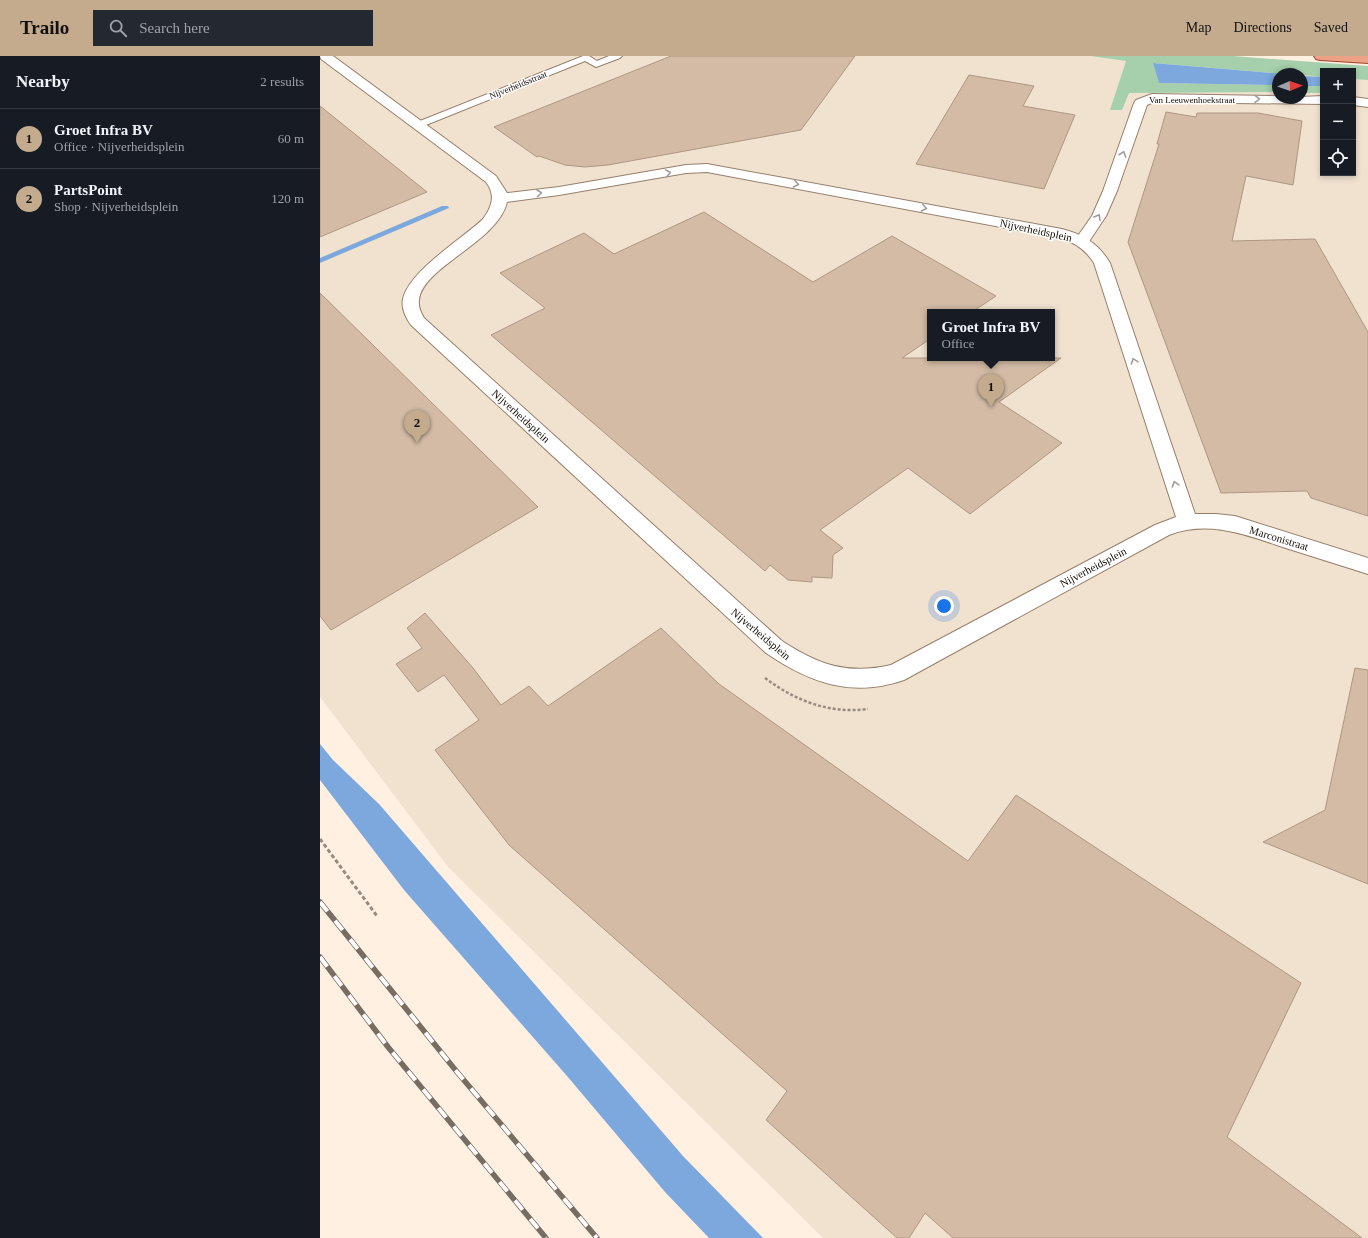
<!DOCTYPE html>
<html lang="en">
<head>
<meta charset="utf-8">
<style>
	body { margin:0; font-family:Georgia,serif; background:#242831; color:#f1f3f6 }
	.controls { position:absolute; right:12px; top:12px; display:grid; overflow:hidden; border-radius:0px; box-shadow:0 2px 6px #0003 }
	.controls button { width:36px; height:36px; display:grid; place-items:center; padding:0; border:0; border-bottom:1px solid #363941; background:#171b24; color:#f1f3f6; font:20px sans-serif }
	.compass { position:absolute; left:952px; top:12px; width:36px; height:36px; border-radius:50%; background:#171b24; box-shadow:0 2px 6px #0003; rotate:88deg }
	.you { position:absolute; left:624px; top:550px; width:14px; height:14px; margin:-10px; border:3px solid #fff; border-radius:50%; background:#1a73e8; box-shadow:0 0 0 6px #1a73e833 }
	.badge { display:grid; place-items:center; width:26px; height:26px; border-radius:50%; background:#c4ab8d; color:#111; font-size:13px; font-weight:700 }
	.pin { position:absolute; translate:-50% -33px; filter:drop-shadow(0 1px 2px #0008) }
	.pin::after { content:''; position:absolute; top:21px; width:14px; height:12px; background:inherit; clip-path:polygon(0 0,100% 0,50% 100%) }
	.popup { position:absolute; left:607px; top:253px; width:128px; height:52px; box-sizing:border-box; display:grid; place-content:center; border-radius:0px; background:#171b24; filter:drop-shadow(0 1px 3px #0005); font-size:13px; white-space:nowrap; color:#9ea1a6 }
	.popup b { font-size:15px; color:#f1f3f6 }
	.popup::after { content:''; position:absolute; left:50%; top:100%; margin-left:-8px; border:8px solid transparent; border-top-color:#171b24 }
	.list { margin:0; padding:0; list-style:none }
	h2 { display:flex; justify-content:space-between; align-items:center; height:52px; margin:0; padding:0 16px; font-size:17px }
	h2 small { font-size:13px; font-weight:400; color:#9ea1a6 }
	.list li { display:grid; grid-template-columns:26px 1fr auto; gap:12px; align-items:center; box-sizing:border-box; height:60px; padding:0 16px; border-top:1px solid #363941 }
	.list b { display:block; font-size:15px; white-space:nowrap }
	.list p { margin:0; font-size:13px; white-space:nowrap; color:#9ea1a6 }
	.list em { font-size:13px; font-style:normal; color:#9ea1a6 }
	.icon { flex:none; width:22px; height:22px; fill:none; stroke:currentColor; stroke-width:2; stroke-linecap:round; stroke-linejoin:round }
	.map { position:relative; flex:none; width:1048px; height:1182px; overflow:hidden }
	header { display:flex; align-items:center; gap:24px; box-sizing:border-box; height:56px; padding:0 20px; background:#c4ab8d; color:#111 }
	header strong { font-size:19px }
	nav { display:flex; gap:22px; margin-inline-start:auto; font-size:14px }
	.search { width:280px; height:36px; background:#242831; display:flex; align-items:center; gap:10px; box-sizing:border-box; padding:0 14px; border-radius:0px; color:#9ea1a6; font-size:15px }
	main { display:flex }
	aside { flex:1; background:#171b24 }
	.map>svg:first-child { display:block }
	.industrial { fill:#f1e2d0; fill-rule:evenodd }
	.green { fill:#a6d0ac }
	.water { fill:#7ca8dd }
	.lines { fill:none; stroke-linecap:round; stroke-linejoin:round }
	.stream { fill:#7ca8dd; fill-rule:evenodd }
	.building { fill:#d3bba5; stroke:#ae9782 }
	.lane-casing { stroke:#957f6a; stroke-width:2 }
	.street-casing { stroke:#957f6a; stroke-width:2 }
	.secondary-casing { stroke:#957f6a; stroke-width:2 }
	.primary-casing { stroke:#994526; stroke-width:2 }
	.path-far1 { stroke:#978b80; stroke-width:2.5; stroke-dasharray:3 2; stroke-linecap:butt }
	.path { stroke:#978b80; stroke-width:3; stroke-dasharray:4 2.5; stroke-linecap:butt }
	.lane { fill:#fff; fill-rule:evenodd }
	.street { fill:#fff; fill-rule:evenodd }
	.secondary { fill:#fff; fill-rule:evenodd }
	.primary { fill:#eda288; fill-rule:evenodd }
	.rail-casing { stroke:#786d63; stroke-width:5.5 }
	.rail { stroke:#fff; stroke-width:4; stroke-dasharray:12; stroke-linecap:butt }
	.oneway { stroke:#a19d9b }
	.labels { text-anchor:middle; stroke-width:3; stroke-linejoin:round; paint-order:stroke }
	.far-street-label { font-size:9px; fill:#130b04; stroke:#fff }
	.street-label { font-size:11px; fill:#130b04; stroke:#fff }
</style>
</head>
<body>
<header>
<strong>Trailo</strong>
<div class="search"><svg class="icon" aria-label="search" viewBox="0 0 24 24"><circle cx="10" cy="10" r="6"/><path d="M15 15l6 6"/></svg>Search here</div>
<nav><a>Map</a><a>Directions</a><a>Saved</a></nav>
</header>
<main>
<aside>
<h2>Nearby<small>2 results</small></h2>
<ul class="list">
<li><span class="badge">1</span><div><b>Groet Infra BV</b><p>Office · Nijverheidsplein</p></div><em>60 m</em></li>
<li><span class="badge">2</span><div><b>PartsPoint</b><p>Shop · Nijverheidsplein</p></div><em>120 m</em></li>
</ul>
</aside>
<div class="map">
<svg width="1048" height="1182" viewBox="0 0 1048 1182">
	<rect width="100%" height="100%" fill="#fff0e2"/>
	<path class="industrial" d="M0,0H880L1048,12V1182H503L128,811L0,641ZM1003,15H1033V117H1003ZM958,18H982V42H958ZM610,256H732V302H610Z"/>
	<path class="green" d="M771,0H913L1048,10V24L1033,23V15H1003V21L982,19V18H964L834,7L839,27L958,29V36L809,37L802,54H790L806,5Z
		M982,30H1003V37H982Z"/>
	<path class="water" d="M833,7L964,18H958V29L839,27Z
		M982,20L1003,21V30H982Z
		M0,688L13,704L59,748L363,1100L443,1182H389L345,1136L247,1020L84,834L0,724Z"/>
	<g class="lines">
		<path class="stream" d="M122,150H128L129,152L0,207V202Z"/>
	</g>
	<path class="building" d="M351,0H535L481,74L288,109L265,111L245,109L219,100L217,101L174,71Z
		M649,19L714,30L703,50L755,59L724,133L596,108Z
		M0,50L107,136L0,181Z
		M846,56L876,61L877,57H938L982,65L973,129L926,120L912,185L995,183L1048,276V460L991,442L987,435L901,437L808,186L839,88H837Z
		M384,156L493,226L572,180L676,240L652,256H610V283L582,302H741L679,346L742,387L650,458L588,412L500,474L523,492L513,499L512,522L492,521V526L468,524L450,509L445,515L171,279L225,252L180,217L264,177L294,198Z
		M0,237L218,451L11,574L0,560Z
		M105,557L153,612L181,649L209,630L228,650L341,572L399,628L648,805L696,739L981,927L907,1081L1042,1182H633L605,1157L589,1182H577L446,1064L467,1035L189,789L115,694L159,664L124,619L98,636L76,608L102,592L87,572Z
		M1035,612L1048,614V828L943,786L1005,754Z"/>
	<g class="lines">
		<g class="lane-casing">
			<path id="lane" d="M263,0H269L277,5L289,0H302L300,2L276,11L265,5L101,71H95L93,69L95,67Z"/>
		</g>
		<g class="street-casing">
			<path id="street" d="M832,38L958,40V42L1003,40V48L834,46L827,49L797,135L786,160L768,187L763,189L758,187L755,184L772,160L783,135L814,47L816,44Z
				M1033,41L1048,43V51L1033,49Z"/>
		</g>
		<g class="secondary-casing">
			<path id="secondary" d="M0,0H13L176,120L187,137L239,131L366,109L387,108L742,173C764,179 778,187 790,207L875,458H896L915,460L1048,502V518C1022,510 995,501 969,493C929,480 890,463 849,479L584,624C532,642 490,627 446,597L91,269C86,262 81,252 83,243C89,215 142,183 163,163C172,151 176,139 166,126L1,3ZM387,116L740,182C754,186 766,194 774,207L856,461L835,469L571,609C527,619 499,609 462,585L104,262C101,257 98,251 99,244C102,211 178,186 187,146L239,139L366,117Z"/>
		</g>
		<g class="primary-casing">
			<path id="primary" d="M994,0H1048V7L1000,4L996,3Z"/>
		</g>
		<path class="path-far1" d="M445,622C476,645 509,658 548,653"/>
		<path class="path" d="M0,783L57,860"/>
		<use href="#lane" class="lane"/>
		<use href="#street" class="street"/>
		<use href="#secondary" class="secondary"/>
		<use href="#primary" class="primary"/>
		<g class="rail-casing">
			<path id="rail" d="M0,846L137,1016L277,1182
				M0,901L68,991L226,1182"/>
		</g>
		<use href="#rail" class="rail"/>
	</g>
	<defs><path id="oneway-chevron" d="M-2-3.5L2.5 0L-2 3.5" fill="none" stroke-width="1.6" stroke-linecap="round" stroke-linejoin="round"/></defs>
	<g class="oneway">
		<use href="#oneway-chevron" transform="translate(937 43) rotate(1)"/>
		<use href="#oneway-chevron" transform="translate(803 98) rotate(-71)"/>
		<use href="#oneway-chevron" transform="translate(348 117) rotate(-10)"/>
		<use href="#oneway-chevron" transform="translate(476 128) rotate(11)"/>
		<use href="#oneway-chevron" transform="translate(219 137) rotate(-7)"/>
		<use href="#oneway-chevron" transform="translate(604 152) rotate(11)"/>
		<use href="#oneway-chevron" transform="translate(778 161) rotate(-61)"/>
		<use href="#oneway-chevron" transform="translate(814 305) rotate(-108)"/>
		<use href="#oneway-chevron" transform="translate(855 428) rotate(-108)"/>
	</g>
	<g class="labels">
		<g class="far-street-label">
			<text transform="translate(198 29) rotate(-22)" y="3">Nijverheidsstraat</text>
			<text x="872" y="47">Van Leeuwenhoekstraat</text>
		</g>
		<g class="street-label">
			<text transform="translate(716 174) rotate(12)" y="4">Nijverheidsplein</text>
			<text transform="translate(201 360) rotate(42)" y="4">Nijverheidsplein</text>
			<text transform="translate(959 482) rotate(17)" y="4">Marconistraat</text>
			<text transform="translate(773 511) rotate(-28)" y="4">Nijverheidsplein</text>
			<text transform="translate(441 578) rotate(40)" y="4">Nijverheidsplein</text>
		</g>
	</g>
</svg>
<div class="controls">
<button>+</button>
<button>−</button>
<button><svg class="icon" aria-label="locate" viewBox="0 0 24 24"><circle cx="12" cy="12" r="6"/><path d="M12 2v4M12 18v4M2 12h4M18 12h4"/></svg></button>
</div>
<svg class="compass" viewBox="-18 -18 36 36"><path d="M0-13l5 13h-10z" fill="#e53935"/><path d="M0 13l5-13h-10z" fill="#9ea1a6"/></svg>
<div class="you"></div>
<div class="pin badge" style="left:671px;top:351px">1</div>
<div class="popup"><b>Groet Infra BV</b>Office</div>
<div class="pin badge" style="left:97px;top:387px">2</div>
</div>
</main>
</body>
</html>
